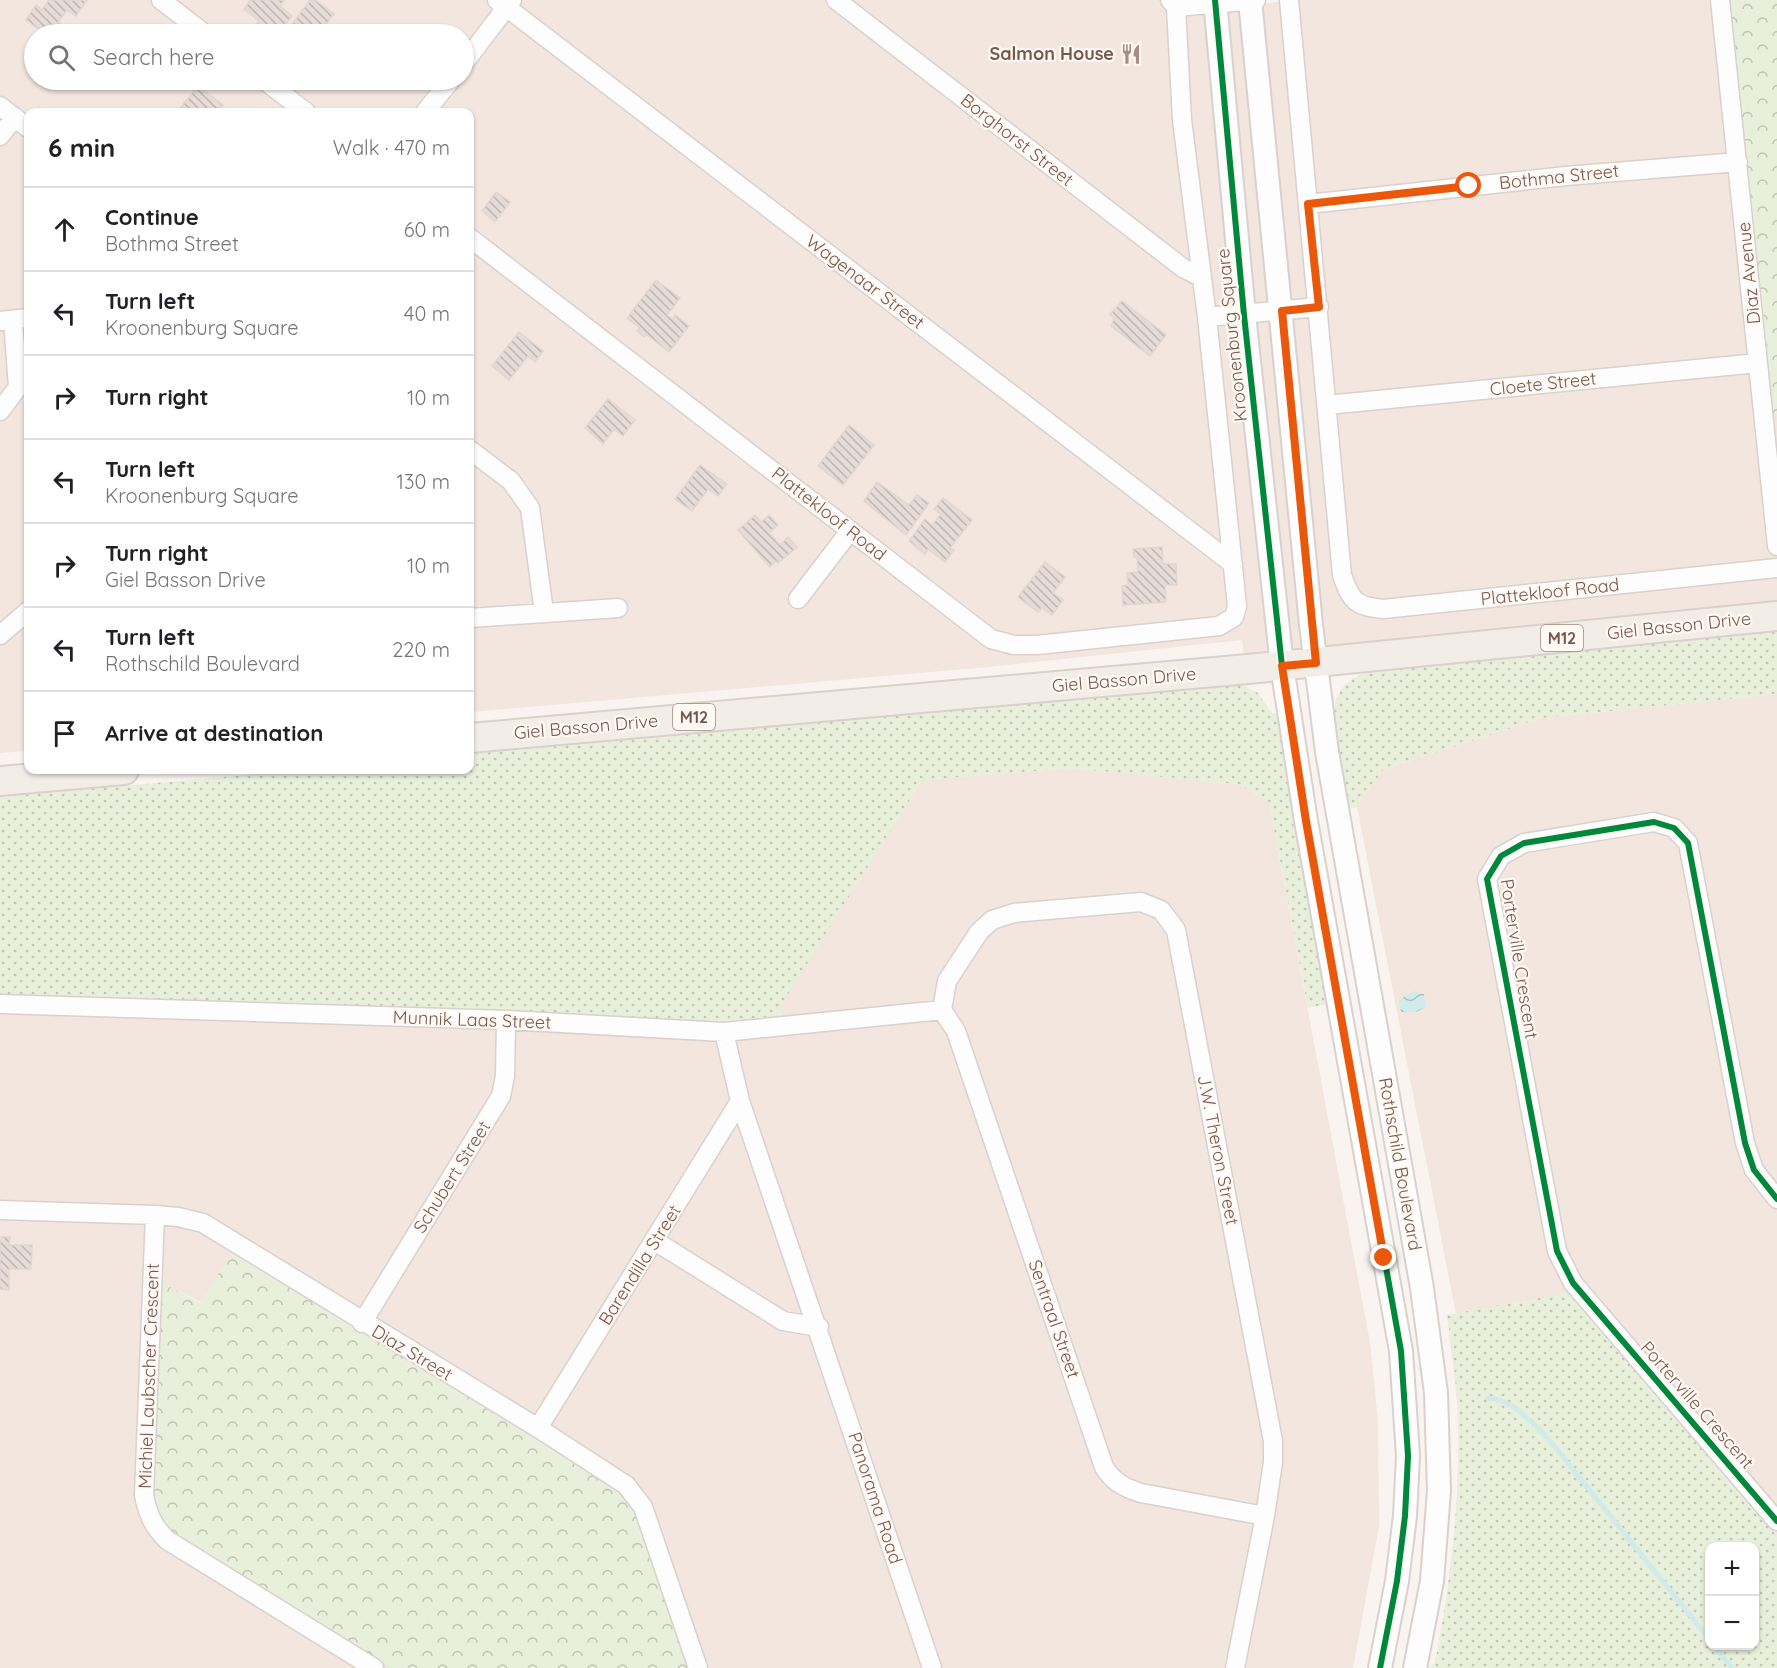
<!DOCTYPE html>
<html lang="en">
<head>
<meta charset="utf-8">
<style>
	body { margin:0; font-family:Quicksand,sans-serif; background:#f2f2f2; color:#202124 }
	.controls { position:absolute; right:18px; bottom:18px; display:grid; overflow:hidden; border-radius:12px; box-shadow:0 2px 4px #0004 }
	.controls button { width:54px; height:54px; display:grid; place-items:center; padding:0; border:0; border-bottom:2px solid #e0e0e0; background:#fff; color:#202124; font:30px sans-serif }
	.stop { position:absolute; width:18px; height:18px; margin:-14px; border:4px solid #ea580c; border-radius:50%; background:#fff }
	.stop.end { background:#ea580c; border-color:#fff; box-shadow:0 2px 6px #0008 }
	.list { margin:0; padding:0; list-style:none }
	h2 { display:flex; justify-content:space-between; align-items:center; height:78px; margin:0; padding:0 24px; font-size:26px }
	h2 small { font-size:20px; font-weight:400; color:#757577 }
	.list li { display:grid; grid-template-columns:39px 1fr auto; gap:18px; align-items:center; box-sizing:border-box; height:84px; padding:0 24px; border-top:2px solid #e0e0e0 }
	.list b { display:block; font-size:22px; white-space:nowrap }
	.list p { margin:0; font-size:20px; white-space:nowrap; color:#757577 }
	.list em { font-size:20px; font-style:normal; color:#757577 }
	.icon { flex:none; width:33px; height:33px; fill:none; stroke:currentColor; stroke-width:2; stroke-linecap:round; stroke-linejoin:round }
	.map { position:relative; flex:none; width:1777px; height:1668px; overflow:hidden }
	.search { position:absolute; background:#fff; box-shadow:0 2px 4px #0004; left:24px; top:24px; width:450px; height:66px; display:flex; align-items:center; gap:15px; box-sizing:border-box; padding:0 21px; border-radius:33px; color:#757577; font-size:22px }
	.panel { position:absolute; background:#fff; box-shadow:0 2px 4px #0004; left:24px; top:108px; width:450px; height:666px; border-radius:12px }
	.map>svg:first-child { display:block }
	.residential { fill:#f2e6de; fill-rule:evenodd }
	.grass { fill:url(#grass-dots); fill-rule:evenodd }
	.park { fill:url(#park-crowns) }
	.water { fill:url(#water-waves) }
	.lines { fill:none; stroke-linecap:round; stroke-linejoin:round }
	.stream { stroke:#d0ebea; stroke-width:5 }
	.building { fill:url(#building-back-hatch); stroke:#e2d6d1; stroke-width:1.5 }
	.minor-casing { stroke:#d9d1cd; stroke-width:21 }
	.tertiary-casing { stroke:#d9d1cd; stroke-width:26 }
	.primary-casing { stroke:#dad0cc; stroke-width:32 }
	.minor { stroke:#fefdfd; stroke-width:18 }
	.tertiary { stroke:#fefdfd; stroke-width:22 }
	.primary { stroke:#f3ede8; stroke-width:28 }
	.cycleway-casing { stroke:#fff9f3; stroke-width:10 }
	.cycleway { stroke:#00873e; stroke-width:6 }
	.route { stroke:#ea580c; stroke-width:8 }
	.labels { text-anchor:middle; stroke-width:4.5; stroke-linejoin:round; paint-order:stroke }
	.shield { fill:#fff9f3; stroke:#a1887f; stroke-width:1.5 }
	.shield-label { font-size:16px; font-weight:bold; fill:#79574d }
	.poi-label { font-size:18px; font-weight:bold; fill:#79574d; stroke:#fff9f3; text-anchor:end }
	.street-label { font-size:18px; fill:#79574d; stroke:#fff9f3 }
</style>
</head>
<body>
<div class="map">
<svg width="1777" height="1668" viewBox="0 0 1777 1668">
	<defs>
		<pattern id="grass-dots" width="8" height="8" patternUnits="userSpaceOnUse" patternTransform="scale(1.5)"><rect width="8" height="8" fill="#e8efdb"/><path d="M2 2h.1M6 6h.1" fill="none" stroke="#c1c4b4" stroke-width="1.8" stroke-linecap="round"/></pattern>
		<pattern id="park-crowns" width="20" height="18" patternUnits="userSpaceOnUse" patternTransform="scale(1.5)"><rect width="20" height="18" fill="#e8efdb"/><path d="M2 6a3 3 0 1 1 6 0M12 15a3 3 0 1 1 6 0" fill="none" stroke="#c1c4b4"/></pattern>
		<pattern id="water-waves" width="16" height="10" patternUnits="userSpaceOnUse" patternTransform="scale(1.5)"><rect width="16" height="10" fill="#d0ebea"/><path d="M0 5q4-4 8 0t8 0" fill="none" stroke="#aec1c0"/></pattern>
		<pattern id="building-back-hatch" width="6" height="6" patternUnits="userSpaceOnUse" patternTransform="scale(1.5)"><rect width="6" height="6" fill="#e6dcd7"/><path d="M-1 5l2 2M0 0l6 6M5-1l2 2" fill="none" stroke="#bfb5b1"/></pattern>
	</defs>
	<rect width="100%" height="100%" fill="#f9f4f0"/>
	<path class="residential" d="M0,0H1168L1176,12L1297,0H1777V614L1246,668L1242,640L988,667L470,712V112H28V751L0,753ZM34,34H464V80H34Z
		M1777,694V1668H1429L1435,1663L1449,1591L1456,1531L1459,1465L1458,1408L1447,1315L1456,1314L1357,807L1383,770L1541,718ZM1710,1546H1754V1646H1710Z
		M1071,768L1238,784L1269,802L1370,1343L1378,1421L1379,1526L1353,1668H688L633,1507L163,1284L153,1494L175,1535L389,1668H0V996L715,1022L781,1016L779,1007L922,780Z"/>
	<path class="grass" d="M1777,630V694L1541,718L1383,770L1357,807L1344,809C1342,790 1339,770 1336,750C1331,712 1328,685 1371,671Z
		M1240,684L1258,693L1272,713H1276L1328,1004L1308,1008L1269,802L1238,784L1070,768L922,780L780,1007L781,1016L715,1022L0,996V797L302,770H470V754Z
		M1567,1289L1777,1536V1668H1429L1435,1663C1457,1547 1468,1432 1447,1315L1560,1294ZM1710,1546H1754V1646H1710Z"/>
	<path class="park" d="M1730,0H1777V413H1772Z
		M233,1251L625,1495L633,1507L688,1668H389L167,1528L159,1518L153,1494L162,1283L200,1303Z"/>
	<path class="water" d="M1414,991L1424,994L1426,1007L1416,1012H1401L1399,1000Z"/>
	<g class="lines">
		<path class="stream" d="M1488,1398C1513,1400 1529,1420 1546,1436L1710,1640
			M1714,1646L1732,1668"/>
	</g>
	<path class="building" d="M49,0H87L76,16L67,10L58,22L64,26L57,34H46L26,20L36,5L42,10Z
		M250,0H284L280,6L292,16L277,34H257L252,31L259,21L244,9Z
		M310,0H315L334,14L319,34H285Z
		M198,86L223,105L217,112H177Z
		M496,192L510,202L495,222L482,211Z
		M656,280L680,298L667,315L673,319L675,315L689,326L669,352L646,334L644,337L637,331L640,328L627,318Z
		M1122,301L1166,335L1150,356L1111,326L1114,319L1110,314Z
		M519,332L543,351L535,362L528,356L509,380L492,366Z
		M608,399L635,420L623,436L614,429L603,444L585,428Z
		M849,425L874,445L843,485L818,466Z
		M700,465L727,484L718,496L708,489L692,511L675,499Z
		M877,482L909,505L917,495L929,503L906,535L864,501Z
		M943,498L972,520L950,548L954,550L945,562L928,549L925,554L909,541L925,519L932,525L941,514L934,509Z
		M755,515L761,522L769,515L778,525L769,533L780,545L788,537L797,547L778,563L776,561L770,567L738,530Z
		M1162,547L1163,564H1176L1177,585H1165L1166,602L1123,605L1122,586L1128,585L1127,573L1138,572L1137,557H1134L1133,549Z
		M1045,562L1065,577L1053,593L1063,600L1052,615L1042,608L1038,612L1018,597Z
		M0,1237H10L9,1245H32L31,1269H9V1290L0,1289Z"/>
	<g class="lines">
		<g class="minor-casing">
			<path id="minor" d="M161,0L205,34
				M497,0L1233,564
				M836,0L1183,268L1201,277
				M1170,0L1176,7L1256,0
				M1289,0L1342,575C1351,601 1355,606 1383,609L1777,568
				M1720,0L1777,546
				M464,63L512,0
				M264,80L306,112
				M0,106L28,128
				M425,112L451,80
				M0,136L15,117
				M1308,204L1566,176L1738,162
				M470,238L991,639L1014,645H1037L1219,626L1234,617L1237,606L1207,317L1182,120L1176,7
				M1207,317L1319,307
				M0,321L28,318
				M1327,405L1758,363
				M0,411L18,387L13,320
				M470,450L511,481L530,508L544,612
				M798,599L850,531
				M470,618L618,608
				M0,635L28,611
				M0,1004L506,1020L724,1032L942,1010
				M942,1010L947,981L979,932L992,920L1014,913L1141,902L1161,910L1176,930L1273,1441V1462L1265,1516L1235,1668
				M942,1010L956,1031L1104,1467C1113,1482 1125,1488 1141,1493L1265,1516
				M724,1032L740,1101L932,1668
				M1777,1199L1754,1170L1745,1143L1688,843L1674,828L1654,822L1524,843L1501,856L1487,879L1557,1251L1573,1283L1777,1521
				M0,1210L155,1215L178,1217L203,1223L538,1428L626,1485L643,1507L698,1668
				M155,1215L144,1495C148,1515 153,1526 167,1540L374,1668
				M655,1241L783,1321L819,1327
				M362,1323L501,1096L505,1076L506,1020
				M538,1428L740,1101"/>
		</g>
		<g class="tertiary-casing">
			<path id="tertiary" d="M1215,0L1244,315L1282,666L1306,821L1401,1351L1408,1456L1405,1516L1397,1581L1380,1668
				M1250,0L1311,625L1327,752L1422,1288L1436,1393L1439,1491L1432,1581L1415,1668"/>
		</g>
		<g class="primary-casing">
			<path id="primary" d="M470,738L1248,669L1777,616
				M0,781L124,770"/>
		</g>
		<use href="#minor" class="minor"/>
		<use href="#tertiary" class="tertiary"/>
		<use href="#primary" class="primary"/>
		<g class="cycleway-casing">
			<path id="cycleway" d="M1215,0L1244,315L1282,666L1306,821L1401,1351L1408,1456L1405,1516L1397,1581L1380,1668
				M1777,1199L1754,1170L1745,1143L1688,843L1674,828L1654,822L1524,843L1501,856L1487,879L1557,1251L1573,1283L1777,1521"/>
		</g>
		<use href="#cycleway" class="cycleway"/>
	</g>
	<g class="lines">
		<path class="route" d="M1384,1258L1306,821L1282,666L1316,663L1282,311L1319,307L1308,204L1469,186"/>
	</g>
	<defs>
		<g id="restaurant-bare" transform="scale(1.62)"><path d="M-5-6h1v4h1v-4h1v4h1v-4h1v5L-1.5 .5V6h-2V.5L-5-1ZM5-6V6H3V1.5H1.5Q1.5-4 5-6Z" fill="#a68e86" stroke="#fff9f3" stroke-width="2.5" paint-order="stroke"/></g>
	</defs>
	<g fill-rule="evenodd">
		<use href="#restaurant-bare" x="1131" y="54"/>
	</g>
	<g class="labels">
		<g class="shield">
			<rect x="1541" y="625" width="42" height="26" rx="4.5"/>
			<rect x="673" y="704" width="42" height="26" rx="4.5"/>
		</g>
		<g class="shield-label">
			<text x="1562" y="644">M12</text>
			<text x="694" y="723">M12</text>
		</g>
		<g class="poi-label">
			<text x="1114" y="60">Salmon House</text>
		</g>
		<g class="street-label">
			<text transform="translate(1017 140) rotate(38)" y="6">Borghorst Street</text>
			<text transform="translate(1559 177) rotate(-6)" y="6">Bothma Street</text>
			<text transform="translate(1749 273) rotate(-96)" y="6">Diaz Avenue</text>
			<text transform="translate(865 282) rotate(37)" y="6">Wagenaar Street</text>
			<text transform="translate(1232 335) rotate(-96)" y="6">Kroonenburg Square</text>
			<text transform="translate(1543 384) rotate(-6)" y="6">Cloete Street</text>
			<text transform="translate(829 514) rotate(38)" y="6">Plattekloof Road</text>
			<text transform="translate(1550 592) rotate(-6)" y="6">Plattekloof Road</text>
			<text transform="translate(1679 626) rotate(-6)" y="6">Giel Basson Drive</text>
			<text transform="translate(1124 680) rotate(-5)" y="6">Giel Basson Drive</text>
			<text transform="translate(586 727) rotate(-5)" y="6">Giel Basson Drive</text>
			<text transform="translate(1519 959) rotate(81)" y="6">Porterville Crescent</text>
			<text transform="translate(472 1020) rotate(2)" y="6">Munnik Laas Street</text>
			<text transform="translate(1218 1150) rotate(79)" y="6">J.W. Theron Street</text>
			<text transform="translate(1400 1164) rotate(80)" y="6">Rothschild Boulevard</text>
			<text transform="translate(452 1177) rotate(-58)" y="6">Schubert Street</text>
			<text transform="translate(640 1265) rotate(-58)" y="6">Barendilla Street</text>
			<text transform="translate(1054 1319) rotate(71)" y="6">Sentraal Street</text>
			<text transform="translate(412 1353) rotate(31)" y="6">Diaz Street</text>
			<text transform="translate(149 1376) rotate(-88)" y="6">Michiel Laubscher Crescent</text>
			<text transform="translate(1697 1405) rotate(49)" y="6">Porterville Crescent</text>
			<text transform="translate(875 1498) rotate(72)" y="6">Panorama Road</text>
		</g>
	</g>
</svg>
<div class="controls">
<button>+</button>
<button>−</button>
</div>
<div class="stop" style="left:1469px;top:186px"></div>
<div class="stop end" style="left:1384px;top:1258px"></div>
<div class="search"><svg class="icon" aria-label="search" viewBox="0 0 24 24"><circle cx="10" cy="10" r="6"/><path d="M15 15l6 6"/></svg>Search here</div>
<section class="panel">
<h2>6 min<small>Walk · 470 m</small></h2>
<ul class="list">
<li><svg class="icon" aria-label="ahead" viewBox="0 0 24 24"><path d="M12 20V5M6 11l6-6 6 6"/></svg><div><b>Continue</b><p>Bothma Street</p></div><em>60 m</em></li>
<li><svg class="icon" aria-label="left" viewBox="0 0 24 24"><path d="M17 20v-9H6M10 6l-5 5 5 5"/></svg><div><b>Turn left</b><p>Kroonenburg Square</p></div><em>40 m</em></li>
<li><svg class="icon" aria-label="right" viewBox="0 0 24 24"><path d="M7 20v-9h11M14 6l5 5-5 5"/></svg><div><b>Turn right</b></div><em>10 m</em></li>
<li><svg class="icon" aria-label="left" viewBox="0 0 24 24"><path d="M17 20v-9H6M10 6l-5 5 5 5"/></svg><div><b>Turn left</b><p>Kroonenburg Square</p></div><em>130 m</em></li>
<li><svg class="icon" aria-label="right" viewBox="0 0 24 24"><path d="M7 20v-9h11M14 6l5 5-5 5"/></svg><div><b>Turn right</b><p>Giel Basson Drive</p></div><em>10 m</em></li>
<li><svg class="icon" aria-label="left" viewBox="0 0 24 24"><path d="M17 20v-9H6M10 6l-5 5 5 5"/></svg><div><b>Turn left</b><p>Rothschild Boulevard</p></div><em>220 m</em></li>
<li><svg class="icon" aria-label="arrive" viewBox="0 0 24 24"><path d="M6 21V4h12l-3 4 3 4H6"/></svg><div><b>Arrive at destination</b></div></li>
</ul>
</section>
</div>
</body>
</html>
